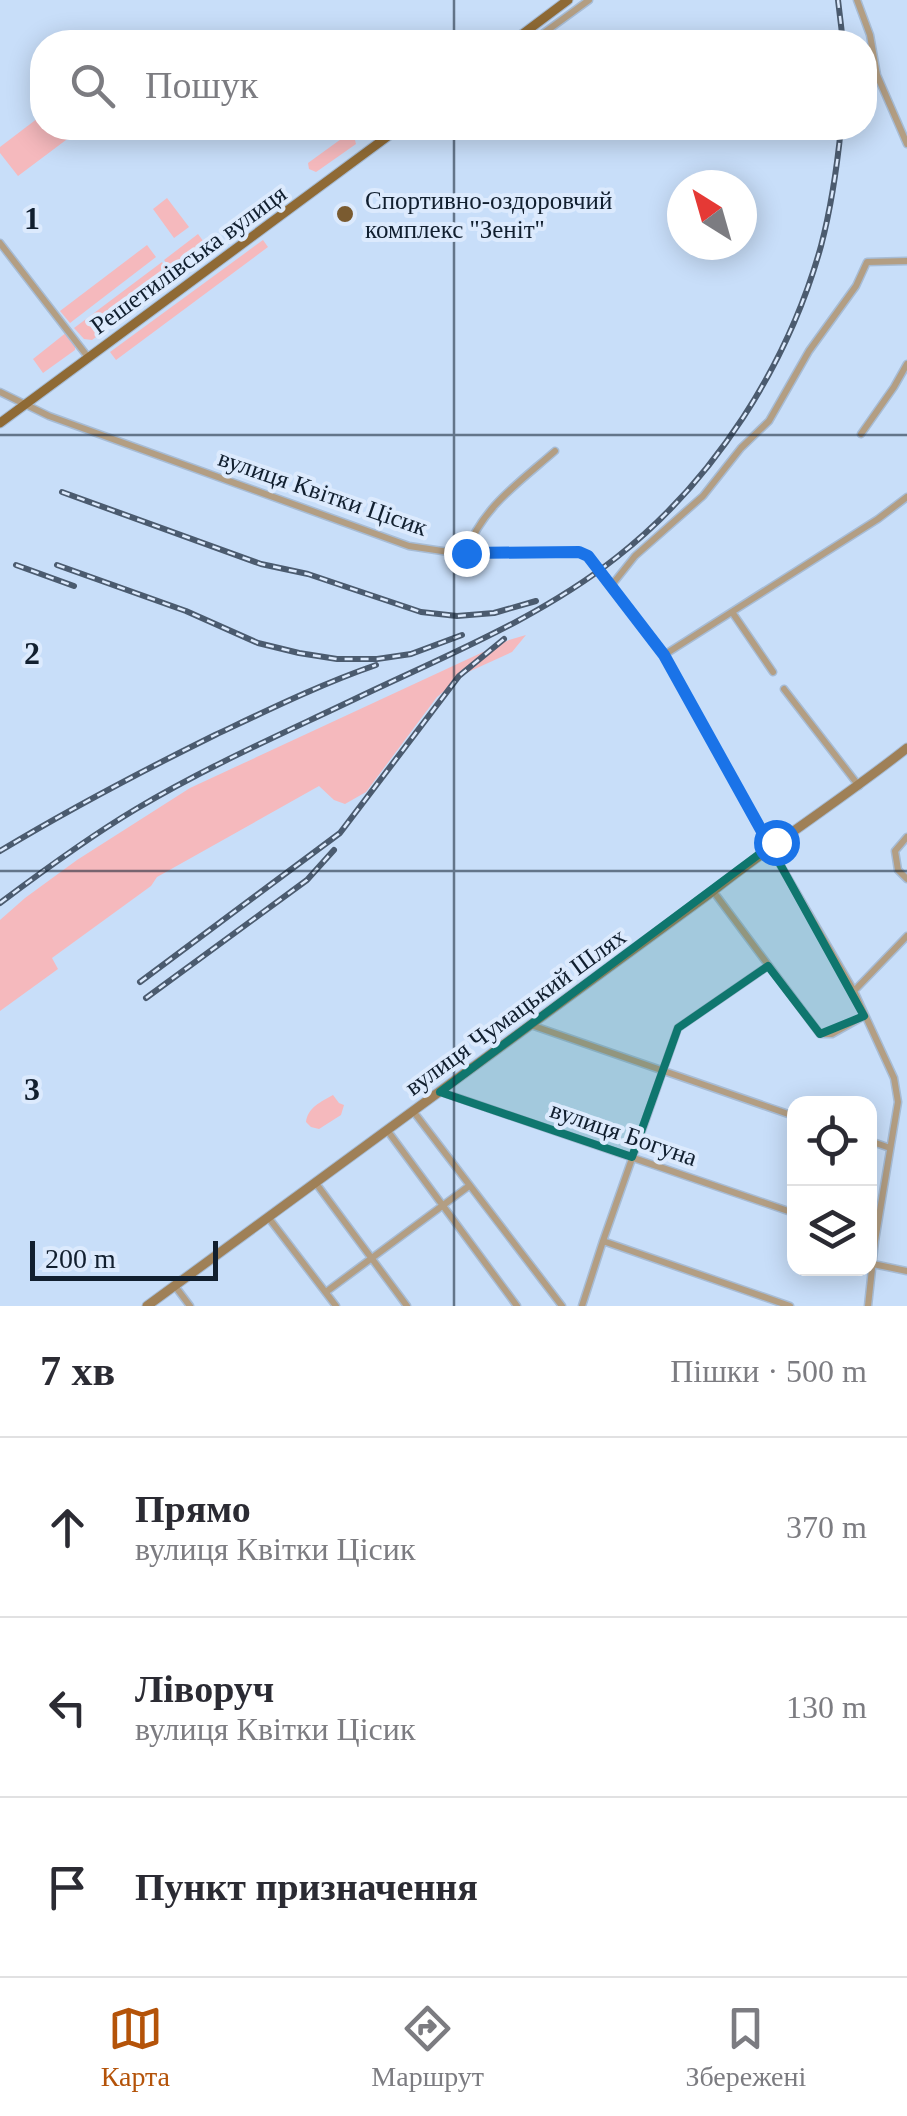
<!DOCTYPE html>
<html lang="uk">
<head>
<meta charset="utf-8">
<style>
	body { margin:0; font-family:"Times New Roman",serif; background:#f2f2f3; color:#2b2b33 }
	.controls { position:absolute; right:30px; bottom:30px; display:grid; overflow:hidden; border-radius:20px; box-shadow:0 5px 25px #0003 }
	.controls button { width:90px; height:90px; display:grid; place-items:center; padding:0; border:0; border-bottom:2px solid #e1e1e2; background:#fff; color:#2b2b33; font:50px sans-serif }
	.compass { position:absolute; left:667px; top:170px; width:90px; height:90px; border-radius:50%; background:#fff; box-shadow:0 5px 25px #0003; rotate:323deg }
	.scale { position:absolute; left:30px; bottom:25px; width:188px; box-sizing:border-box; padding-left:10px; border:5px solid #111f2f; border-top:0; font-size:28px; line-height:35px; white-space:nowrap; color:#111f2f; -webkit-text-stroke:8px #dceafd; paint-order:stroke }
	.stop { position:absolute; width:30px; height:30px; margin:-22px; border:8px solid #1a73e8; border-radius:50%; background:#fff }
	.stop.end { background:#1a73e8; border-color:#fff; box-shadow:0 2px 10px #0008 }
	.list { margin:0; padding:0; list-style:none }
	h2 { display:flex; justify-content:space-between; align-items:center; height:130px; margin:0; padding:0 40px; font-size:42px }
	h2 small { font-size:32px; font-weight:400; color:#7c7c81 }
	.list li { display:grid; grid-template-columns:65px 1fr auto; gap:30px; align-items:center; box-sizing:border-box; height:180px; padding:0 40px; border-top:2px solid #e1e1e2 }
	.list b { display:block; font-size:38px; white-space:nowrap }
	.list p { margin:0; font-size:32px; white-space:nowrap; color:#7c7c81 }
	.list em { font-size:32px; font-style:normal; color:#7c7c81 }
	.icon { flex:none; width:55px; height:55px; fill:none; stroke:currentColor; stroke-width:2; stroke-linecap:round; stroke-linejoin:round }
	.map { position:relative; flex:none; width:907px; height:1306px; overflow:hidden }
	.search { position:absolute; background:#fff; box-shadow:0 5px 25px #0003; left:30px; right:30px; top:30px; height:110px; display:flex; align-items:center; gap:25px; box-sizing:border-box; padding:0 35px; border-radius:40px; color:#7c7c81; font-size:38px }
	.sheet { height:670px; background:#fff }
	nav { display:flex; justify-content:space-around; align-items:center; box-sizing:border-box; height:140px; border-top:2px solid #e1e1e2; background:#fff; font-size:28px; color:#7c7c81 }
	nav a { display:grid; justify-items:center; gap:5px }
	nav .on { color:#b45309 }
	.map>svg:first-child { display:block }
	.green { fill:#f5b9bd }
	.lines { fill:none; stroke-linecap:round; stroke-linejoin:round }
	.street-casing { stroke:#a7bcd5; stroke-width:9 }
	.secondary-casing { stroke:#a7bcd5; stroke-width:11 }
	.primary-casing { stroke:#a7bcd5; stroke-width:11 }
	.street { stroke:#b39e83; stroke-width:6 }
	.secondary { stroke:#9f8057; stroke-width:9 }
	.primary { stroke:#8f6a35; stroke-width:9 }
	.rail-casing { stroke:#4b5b6f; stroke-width:6 }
	.rail { stroke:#dceafd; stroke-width:2.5; stroke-dasharray:8; stroke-linecap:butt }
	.route { stroke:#1a73e8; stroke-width:12 }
	.marked { fill:#0f766e; fill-opacity:0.2; stroke:#0f766e; stroke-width:8; stroke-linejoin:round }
	.grid { fill:none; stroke:#111f2f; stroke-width:2.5; stroke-opacity:0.55 }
	.poi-dot { fill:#7a5b30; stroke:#dceafd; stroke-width:4 }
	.labels { text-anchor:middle; stroke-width:8; stroke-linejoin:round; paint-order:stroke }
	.poi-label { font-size:25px; fill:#111f2f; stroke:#dceafd; text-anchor:start }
	.street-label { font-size:25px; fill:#111f2f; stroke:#dceafd }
	.grid-label { font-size:32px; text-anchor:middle; font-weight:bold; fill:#111f2f; stroke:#dceafd; stroke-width:8; stroke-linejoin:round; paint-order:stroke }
</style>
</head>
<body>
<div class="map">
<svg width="907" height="1306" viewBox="0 0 907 1306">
	<rect width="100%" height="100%" fill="#c8def9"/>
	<path class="green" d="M42,115V128H63L70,137L18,176L0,153V147Z
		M348,134L354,136L356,144L319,170L316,172L309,169L308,163Z
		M167,198L189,227L174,238L153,209Z
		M198,234L209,249L208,254L185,271L175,274L164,260Z
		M263,240L268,247L116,360L110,352Z
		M147,245L156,257L70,323L60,311Z
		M162,262L170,274L171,283L92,340L84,339L74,328Z
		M67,332L75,343V350L43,373L33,359Z
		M526,635L512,652L466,673L437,697L366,792L345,804L334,800L319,786L157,877L151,886L52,958L58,969L0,1011V920L25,898L77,860L190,788L509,640Z
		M333,1095L339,1103L344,1105L341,1115L319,1129L311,1127L306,1122C308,1107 321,1102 333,1095Z"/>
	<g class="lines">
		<g class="street-casing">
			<path id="street" d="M857,0L870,35L877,75L907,144
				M523,42L541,35L589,0
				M0,243L88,357
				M0,392L49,416L409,546L449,552H579L585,554L664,655L774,854L854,991
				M861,434L894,387L907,364
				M466,553C481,508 521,481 555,451
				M611,586L635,556L703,496L741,448L769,421L809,351L856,286L867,262L907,261
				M732,612L773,672
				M664,655L878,519L907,497
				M784,689L859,786
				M907,837L895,851L898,870L907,879
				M713,891L820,1034H832L864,1016
				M531,1025L794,1116
				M441,1092L794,1213
				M413,1111L562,1306
				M387,1130L517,1306
				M870,1141L890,1148
				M315,1182L407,1306
				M268,1217L336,1306
				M603,1241L790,1306
				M873,1264L907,1271
				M175,1286L190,1306
				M326,1292L469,1186
				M582,1306L603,1241L678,1028L768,966
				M868,1306L875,1241L898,1102L894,1078L854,991L907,936"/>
		</g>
		<g class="secondary-casing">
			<path id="secondary" d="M147,1306L713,891C776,841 844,798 907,748"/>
		</g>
		<g class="primary-casing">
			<path id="primary" d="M512,42L568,0
				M0,423L399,128"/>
		</g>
		<use href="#street" class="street"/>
		<use href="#secondary" class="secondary"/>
		<use href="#primary" class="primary"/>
		<g class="rail-casing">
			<path id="rail" d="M838,0L843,42
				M62,492L261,564L308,574L421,612L457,616L494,613L536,601
				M16,565L74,586
				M57,565L186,611L258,643L299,653L337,659H377L411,654L462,635
				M0,851C70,809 142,771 215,735C268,710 321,684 376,665
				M0,903C44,870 89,837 136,809C208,766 284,733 359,697C447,655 540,618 617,557C714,481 788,365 821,246C831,208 837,167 841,128
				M140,982L340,833L459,676L504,639
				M146,998L307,880L334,850"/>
		</g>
		<use href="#rail" class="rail"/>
	</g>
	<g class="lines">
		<path class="route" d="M466,553L579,552L588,556L664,655L770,846L776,842"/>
	</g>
	<path class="marked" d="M770,846L864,1016L820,1034L768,966L678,1028L632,1157L440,1092Z"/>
	<path class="grid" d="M454,0V42M454,128V1306M0,435H907M0,871H907"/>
	<circle class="poi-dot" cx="345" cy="214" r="10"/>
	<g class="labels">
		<g class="poi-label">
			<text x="365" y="209">Спортивно-оздоровчий<tspan x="365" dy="29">комплекс "Зеніт"</tspan></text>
		</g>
		<g class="street-label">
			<text transform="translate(188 259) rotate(-36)" y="9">Решетилівська вулиця</text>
			<text transform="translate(323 492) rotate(19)" y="9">вулиця Квітки Цісик</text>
			<text transform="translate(515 1011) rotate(-36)" y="9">вулиця Чумацький Шлях</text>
			<text transform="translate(624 1133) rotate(19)" y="9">вулиця Богуна</text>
		</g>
	</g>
	<g class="grid-label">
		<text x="32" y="229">1</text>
		<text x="32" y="664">2</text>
		<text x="32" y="1100">3</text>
	</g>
</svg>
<div class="controls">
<button><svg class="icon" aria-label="locate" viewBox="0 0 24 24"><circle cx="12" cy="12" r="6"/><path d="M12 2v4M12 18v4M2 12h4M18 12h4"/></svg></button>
<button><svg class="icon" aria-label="layers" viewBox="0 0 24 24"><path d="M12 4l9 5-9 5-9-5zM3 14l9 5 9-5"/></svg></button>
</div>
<svg class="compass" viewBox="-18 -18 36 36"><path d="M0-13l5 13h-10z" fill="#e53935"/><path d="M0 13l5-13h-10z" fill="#7c7c81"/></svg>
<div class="scale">200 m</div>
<div class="stop" style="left:776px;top:842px"></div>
<div class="stop end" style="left:466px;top:553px"></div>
<div class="search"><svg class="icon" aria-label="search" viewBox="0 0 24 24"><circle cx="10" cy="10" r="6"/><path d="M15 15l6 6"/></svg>Пошук</div>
</div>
<section class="sheet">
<h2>7 хв<small>Пішки · 500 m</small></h2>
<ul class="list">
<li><svg class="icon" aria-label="ahead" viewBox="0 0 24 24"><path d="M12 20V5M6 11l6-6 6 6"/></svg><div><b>Прямо</b><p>вулиця Квітки Цісик</p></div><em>370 m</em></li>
<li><svg class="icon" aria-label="left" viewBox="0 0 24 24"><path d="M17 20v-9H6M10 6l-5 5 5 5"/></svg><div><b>Ліворуч</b><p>вулиця Квітки Цісик</p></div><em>130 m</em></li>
<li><svg class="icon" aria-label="arrive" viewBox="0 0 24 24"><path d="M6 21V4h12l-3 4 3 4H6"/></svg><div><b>Пункт призначення</b></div></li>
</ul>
</section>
<nav>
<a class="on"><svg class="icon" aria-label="map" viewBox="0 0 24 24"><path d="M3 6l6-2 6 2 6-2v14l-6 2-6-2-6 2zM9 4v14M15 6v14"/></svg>Карта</a>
<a><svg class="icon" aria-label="directions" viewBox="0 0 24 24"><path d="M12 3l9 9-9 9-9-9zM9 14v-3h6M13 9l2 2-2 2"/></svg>Маршрут</a>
<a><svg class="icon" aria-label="saved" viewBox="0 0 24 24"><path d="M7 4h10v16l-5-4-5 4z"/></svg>Збережені</a>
</nav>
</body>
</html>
